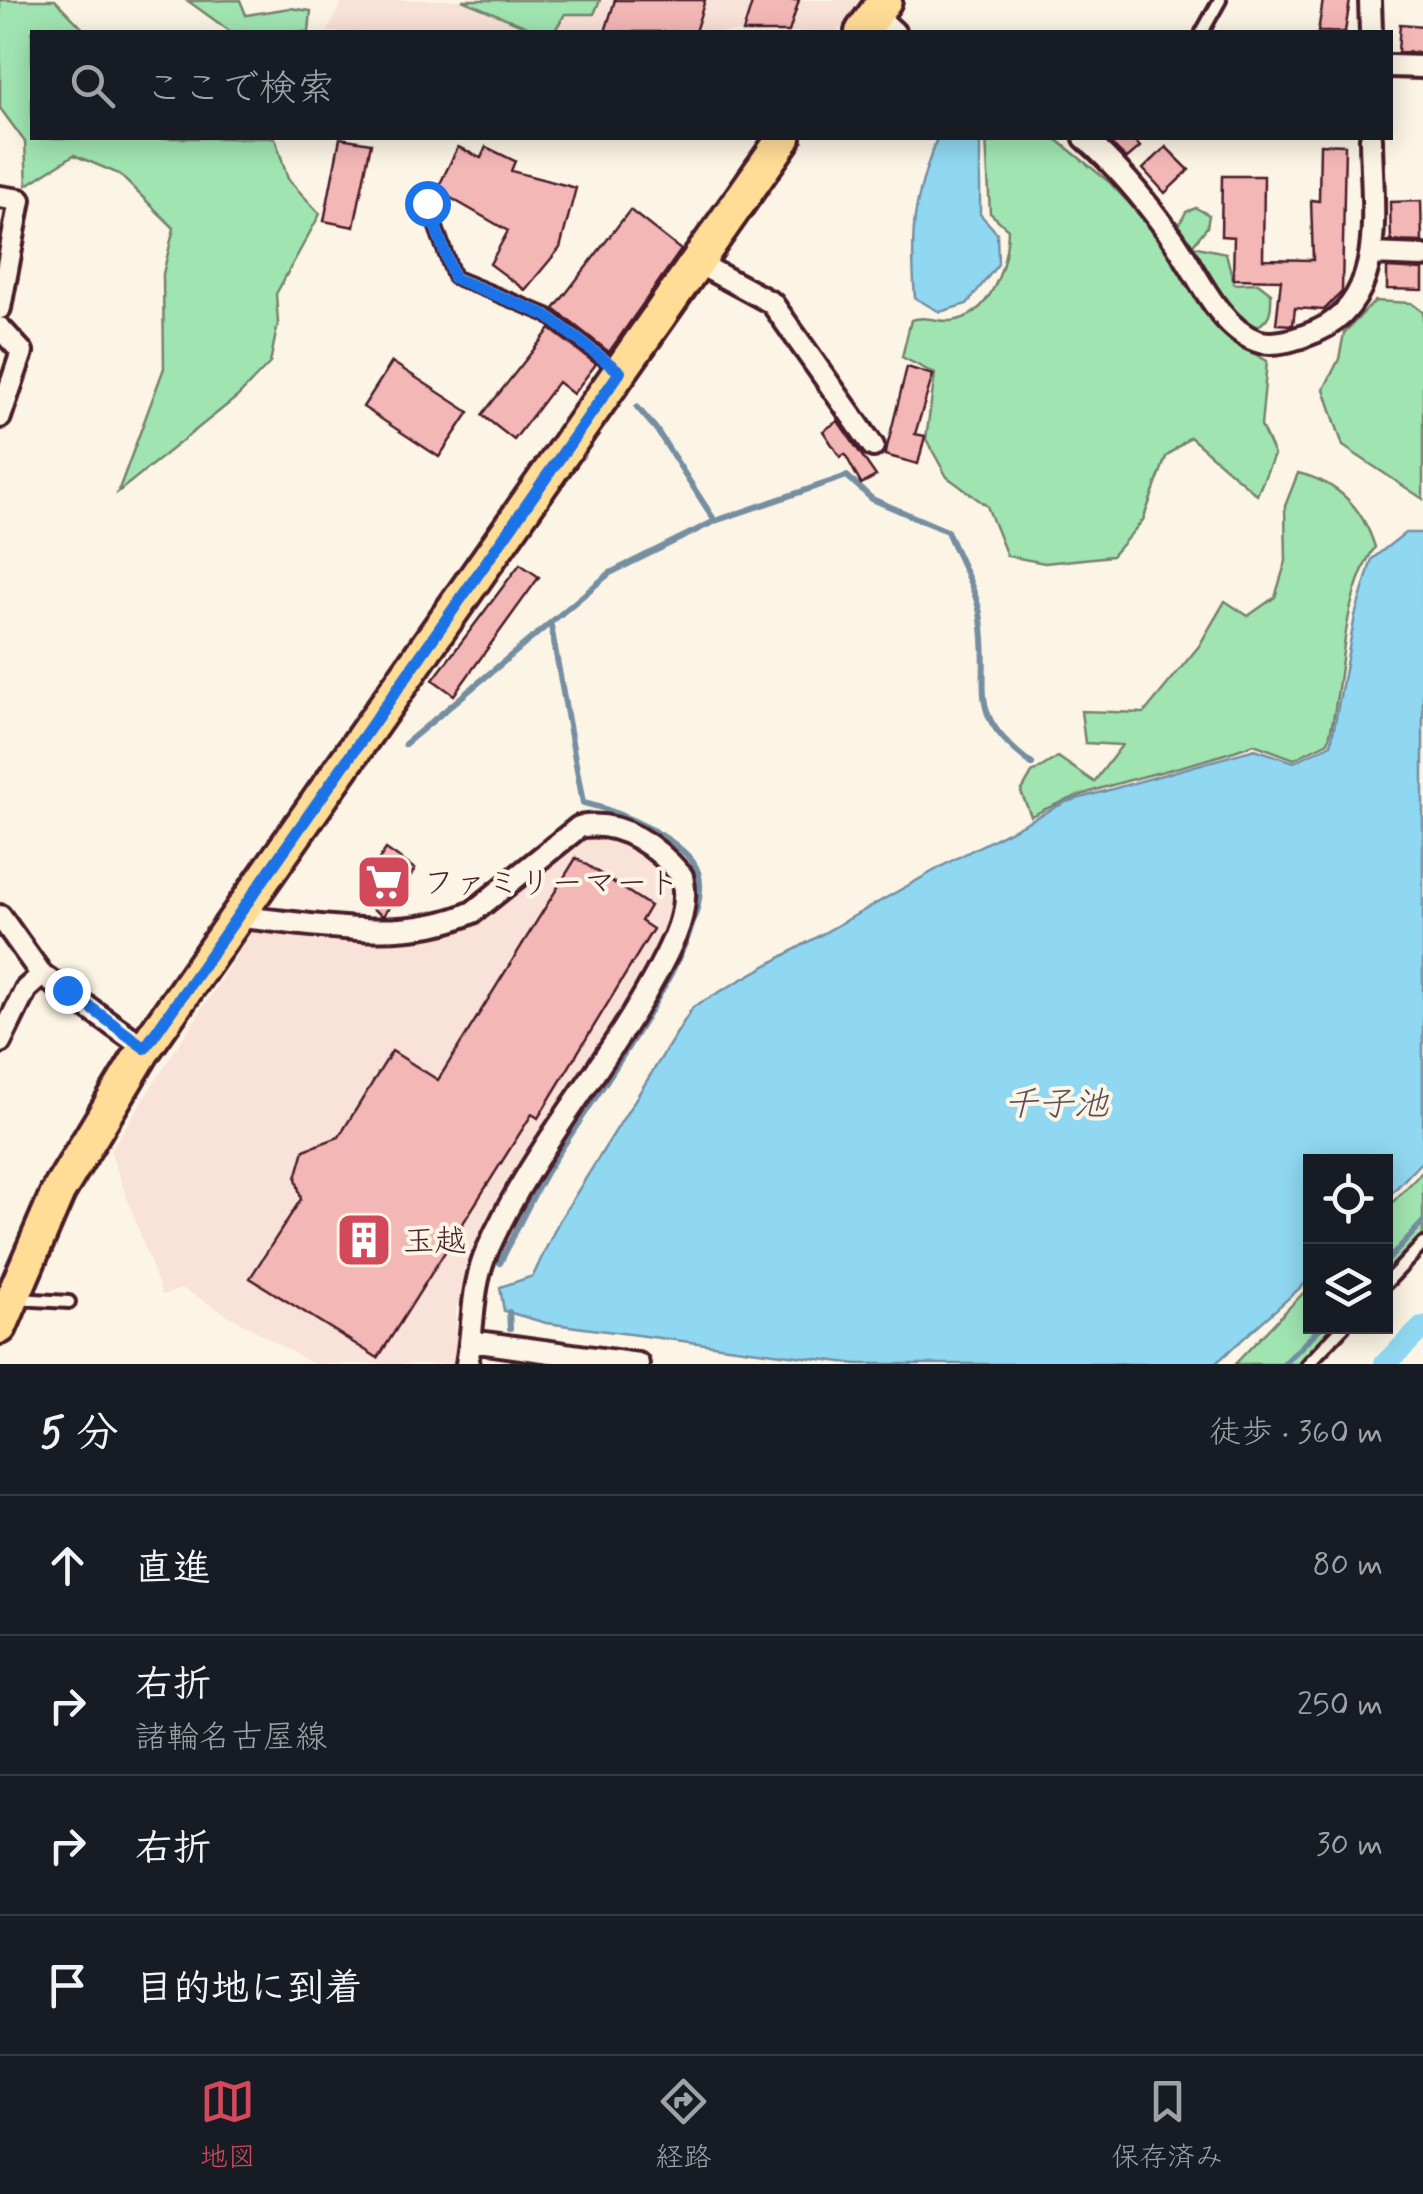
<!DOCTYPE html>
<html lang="ja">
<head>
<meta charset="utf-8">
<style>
	body { margin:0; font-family:Mynerve,"Klee One",sans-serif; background:#20242c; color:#f1f3f6 }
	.controls { position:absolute; right:30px; bottom:30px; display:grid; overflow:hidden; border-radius:0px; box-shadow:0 5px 25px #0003 }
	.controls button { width:90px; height:90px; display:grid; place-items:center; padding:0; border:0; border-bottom:2px solid #363941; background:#171b24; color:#f1f3f6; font:50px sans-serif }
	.stop { position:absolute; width:30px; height:30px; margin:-22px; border:8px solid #1a73e8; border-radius:50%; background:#fff }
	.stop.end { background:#1a73e8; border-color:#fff; box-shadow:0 2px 10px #0008 }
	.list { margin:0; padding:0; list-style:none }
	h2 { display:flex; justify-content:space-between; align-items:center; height:130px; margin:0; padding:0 40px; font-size:42px }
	h2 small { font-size:32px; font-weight:400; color:#9ea1a6 }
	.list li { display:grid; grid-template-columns:65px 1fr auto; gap:30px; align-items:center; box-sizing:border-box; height:140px; padding:0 40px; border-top:2px solid #363941 }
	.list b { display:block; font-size:38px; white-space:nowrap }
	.list p { margin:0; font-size:32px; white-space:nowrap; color:#9ea1a6 }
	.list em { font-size:32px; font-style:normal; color:#9ea1a6 }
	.icon { flex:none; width:55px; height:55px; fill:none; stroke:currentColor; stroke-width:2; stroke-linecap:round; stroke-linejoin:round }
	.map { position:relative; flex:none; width:1423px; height:1364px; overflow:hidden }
	.search { position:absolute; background:#171b24; box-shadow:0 5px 25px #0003; left:30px; right:30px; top:30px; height:110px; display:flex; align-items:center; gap:25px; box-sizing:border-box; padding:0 35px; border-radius:0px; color:#9ea1a6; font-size:38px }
	.sheet { height:690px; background:#171b24 }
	nav { display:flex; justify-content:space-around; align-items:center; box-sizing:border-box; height:140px; border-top:2px solid #363941; background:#171b24; font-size:28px; color:#9ea1a6 }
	nav a { display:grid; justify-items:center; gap:5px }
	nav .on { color:#d1495b }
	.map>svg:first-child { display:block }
	.built { fill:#f9e2d7 }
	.green { fill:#a0e5b1; stroke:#75826e; stroke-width:2.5 }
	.water { fill:#90d8f1; stroke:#748ea2; stroke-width:2.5 }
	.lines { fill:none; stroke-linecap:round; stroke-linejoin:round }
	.stream { stroke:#748ea2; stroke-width:6 }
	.canal { stroke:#90d8f1; stroke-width:22 }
	.building { fill:#f3b7b6; stroke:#4a1f2b; stroke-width:2.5 }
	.lane-casing { stroke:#4a1f2b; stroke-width:18 }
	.street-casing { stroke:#4a1f2b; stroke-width:28 }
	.primary-casing { stroke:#4a1f2b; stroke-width:40 }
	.lane { stroke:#fcf5e5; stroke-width:10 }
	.street { stroke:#fcf5e5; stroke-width:20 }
	.primary { stroke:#ffdd96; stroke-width:32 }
	.route { stroke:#1a73e8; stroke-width:12 }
	.labels { text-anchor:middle; stroke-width:8; stroke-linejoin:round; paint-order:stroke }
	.poi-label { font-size:32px; fill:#4a1f2b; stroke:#fcf5e5; text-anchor:start }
	.water-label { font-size:35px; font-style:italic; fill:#5c4d5c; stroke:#fcf5e5 }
</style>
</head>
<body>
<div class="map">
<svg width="1423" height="1364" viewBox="0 0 1423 1364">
	<rect width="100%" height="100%" fill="#fcf5e5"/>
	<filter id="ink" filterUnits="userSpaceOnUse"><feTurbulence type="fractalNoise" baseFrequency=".01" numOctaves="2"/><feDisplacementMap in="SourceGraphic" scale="20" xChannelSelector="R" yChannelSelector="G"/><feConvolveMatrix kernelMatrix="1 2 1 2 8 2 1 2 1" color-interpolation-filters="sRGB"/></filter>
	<g filter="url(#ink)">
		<path class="built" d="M343,0H861L837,32H327Z
			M592,830L646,847L676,880L678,909L657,955L492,1226L456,1309V1364H313L183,1289L162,1295L110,1151L256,925L437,931Z"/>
		<path class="green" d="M0,0H55L86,32H32V138H275L288,179L320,214L276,294L278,323L270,363L237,397L118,492L164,368L163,274L174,228L119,174L74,155L27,185L25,142L0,108Z
			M240,0L246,15L290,8L311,11L309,32H231L188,1Z
			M462,0H600L594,14H565L554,32H539Z
			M986,138H1055L1109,182L1170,247L1200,304L1230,340L1267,361L1261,426L1274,455L1257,495L1190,437L1166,457L1143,520L1112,556L1045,563L1007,556L987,506L947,477L926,439L935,374L902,357L911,320C927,315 935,322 950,321C992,318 1007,263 1008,229L990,213Z
			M1196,208L1209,215L1207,227L1192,246L1226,253L1234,284L1258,283L1271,293C1272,312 1270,323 1250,329L1230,315L1214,281L1169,221L1180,223L1186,212Z
			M1375,301L1411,303L1423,312V499L1343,446L1324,389L1339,359L1344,333Z
			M1298,473C1339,483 1362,507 1375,547C1339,600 1345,681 1328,742L1294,759L1254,744C1181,772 1101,780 1031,816L1021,792L1032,773L1058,757L1094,782L1122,745L1085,743L1081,711L1144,713L1199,646L1225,601L1248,616L1275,597L1286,561L1285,506Z
			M1423,1171V1236L1386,1275V1209Z
			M1310,1286V1326L1336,1327L1300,1364H1235Z"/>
		<path class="water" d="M937,138H980V214L997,233L998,264L967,304L940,312L915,298C910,230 913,202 937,138Z
			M1405,533H1423V1160L1386,1199V1162H1310V1279L1215,1364H857L546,1323L504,1311L500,1287L533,1276L559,1221L693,1007L953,860L1066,802L1255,749L1294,762L1331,744L1355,616L1372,559Z"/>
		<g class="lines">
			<path class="stream" d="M637,407L656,429L715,521
				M405,744L610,573L715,521L847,476L872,499L947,531C958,558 977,590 981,619C992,693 962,711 1032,764
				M1386,1262L1423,1222
				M500,1263C516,1231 531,1198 549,1168C583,1112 719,932 698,872C687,840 614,809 583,803L551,626
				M509,1312L510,1328
				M513,1359L514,1364
				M1284,1364L1322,1326"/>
			<path class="canal" d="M1385,1364L1423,1327"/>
		</g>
		<path class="building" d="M615,0H705L695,32H605Z
			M753,0H799L789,32H743Z
			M1323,0H1350L1345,32H1318Z
			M1400,24L1423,26V53L1398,52Z
			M340,138L371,143L354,227L324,221Z
			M1105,138H1132L1140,147L1126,159Z
			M1320,144L1345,145L1342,292L1324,310L1295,308L1293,325L1276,324L1281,280L1233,279L1234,237L1221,236L1222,176H1264L1263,259L1313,260L1311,200L1319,201Z
			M458,147L481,158L486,147L515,161L511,171L576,188L560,248L525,290L490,264L508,231L437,190Z
			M1166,147L1189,170L1165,193L1143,169Z
			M1421,201L1422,242L1391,241L1390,202Z
			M630,210L681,250L609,352L554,309Z
			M1387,268L1423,270V290L1387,289Z
			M550,329L596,364L573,394L558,382L514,440L482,415Z
			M392,362L469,412L439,457L363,407Z
			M907,367L933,375L915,434L925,436L918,464L885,455Z
			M838,421L876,476L861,484L845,454L840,457L823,431Z
			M520,564L539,577L454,695L433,680Z
			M386,849L415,869L383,916L354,896Z
			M576,858L650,906L641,921L653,929L538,1118L532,1114L378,1358L250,1278L301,1199L296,1178L304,1150L339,1137L392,1051L438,1080Z"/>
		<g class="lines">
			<g class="lane-casing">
				<path id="lane" d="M1202,32L1220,0
					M427,203L454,277L547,315L616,368
					M1386,1283L1423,1244
					M18,1299L69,1302
					M1308,1364L1344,1326"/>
			</g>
			<g class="street-casing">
				<path id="street" d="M1370,0L1371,32
					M875,15L894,32
					M1390,66L1423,67
					M1085,138C1118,167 1145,200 1171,236C1195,268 1217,327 1257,341C1275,347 1300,338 1317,331C1390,299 1371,202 1371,138
					M0,197L20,200L0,308
					M1371,254L1423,256
					M696,262L772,303L873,446
					M0,328L22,352L0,417
					M0,916L42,975L145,1048
					M241,917C314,924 403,944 473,912L579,827C621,819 656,846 682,876C687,897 683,917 675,936C625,1048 536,1139 487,1251C471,1286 474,1327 467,1364
					M0,1042L26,989L42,975
					M471,1341L638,1364"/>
			</g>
			<g class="primary-casing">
				<path id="primary" d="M862,32L885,0
					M0,1327L58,1192L145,1048L784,138"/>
			</g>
			<use href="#lane" class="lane"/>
			<use href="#street" class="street"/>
			<use href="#primary" class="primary"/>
		</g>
	</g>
	<g class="lines" filter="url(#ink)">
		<path class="route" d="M67,990L145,1048L620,372L546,315L454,278L427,203"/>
	</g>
	<defs>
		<g id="supermarket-square" transform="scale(2.875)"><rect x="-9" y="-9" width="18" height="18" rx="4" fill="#d1495b" stroke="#fcf5e5"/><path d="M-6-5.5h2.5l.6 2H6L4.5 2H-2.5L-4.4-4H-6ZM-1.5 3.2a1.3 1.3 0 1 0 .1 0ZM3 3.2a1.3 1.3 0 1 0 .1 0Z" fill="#fff"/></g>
		<g id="building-square" transform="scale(2.875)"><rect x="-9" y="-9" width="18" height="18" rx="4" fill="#d1495b" stroke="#fcf5e5"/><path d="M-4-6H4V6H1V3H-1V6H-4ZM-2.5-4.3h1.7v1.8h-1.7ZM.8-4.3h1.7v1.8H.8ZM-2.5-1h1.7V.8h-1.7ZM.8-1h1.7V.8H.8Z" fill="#fff"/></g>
	</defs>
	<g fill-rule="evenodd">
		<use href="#supermarket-square" x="384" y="882"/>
		<use href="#building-square" x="364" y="1240"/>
	</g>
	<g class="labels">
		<g class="poi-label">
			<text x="423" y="893">ファミリーマート</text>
			<text x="403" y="1251">玉越</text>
		</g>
		<g class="water-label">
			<text x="1056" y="1115">千子池</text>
		</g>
	</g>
</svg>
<div class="controls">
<button><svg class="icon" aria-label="locate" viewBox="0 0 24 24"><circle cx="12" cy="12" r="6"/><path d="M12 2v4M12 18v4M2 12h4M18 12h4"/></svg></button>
<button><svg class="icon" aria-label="layers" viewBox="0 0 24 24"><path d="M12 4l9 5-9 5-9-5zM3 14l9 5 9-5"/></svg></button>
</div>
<div class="stop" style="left:427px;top:203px"></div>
<div class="stop end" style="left:67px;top:990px"></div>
<div class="search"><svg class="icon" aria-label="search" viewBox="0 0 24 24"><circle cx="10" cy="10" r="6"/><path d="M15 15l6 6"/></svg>ここで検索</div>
</div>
<section class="sheet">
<h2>5 分<small>徒歩 · 360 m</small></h2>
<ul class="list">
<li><svg class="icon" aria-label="ahead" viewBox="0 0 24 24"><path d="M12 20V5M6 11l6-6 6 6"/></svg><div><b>直進</b></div><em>80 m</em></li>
<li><svg class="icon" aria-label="right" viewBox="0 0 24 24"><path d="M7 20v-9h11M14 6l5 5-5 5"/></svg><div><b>右折</b><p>諸輪名古屋線</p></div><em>250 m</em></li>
<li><svg class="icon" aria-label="right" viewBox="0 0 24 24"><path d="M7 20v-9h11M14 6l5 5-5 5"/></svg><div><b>右折</b></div><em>30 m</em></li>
<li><svg class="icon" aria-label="arrive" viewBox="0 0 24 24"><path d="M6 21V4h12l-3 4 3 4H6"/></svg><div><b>目的地に到着</b></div></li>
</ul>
</section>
<nav>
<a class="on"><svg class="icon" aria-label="map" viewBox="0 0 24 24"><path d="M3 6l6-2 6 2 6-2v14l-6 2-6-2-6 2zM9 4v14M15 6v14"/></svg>地図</a>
<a><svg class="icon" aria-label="directions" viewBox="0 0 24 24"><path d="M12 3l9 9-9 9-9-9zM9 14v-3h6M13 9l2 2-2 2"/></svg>経路</a>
<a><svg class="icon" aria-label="saved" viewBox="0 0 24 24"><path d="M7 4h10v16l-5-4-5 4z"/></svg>保存済み</a>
</nav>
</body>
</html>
